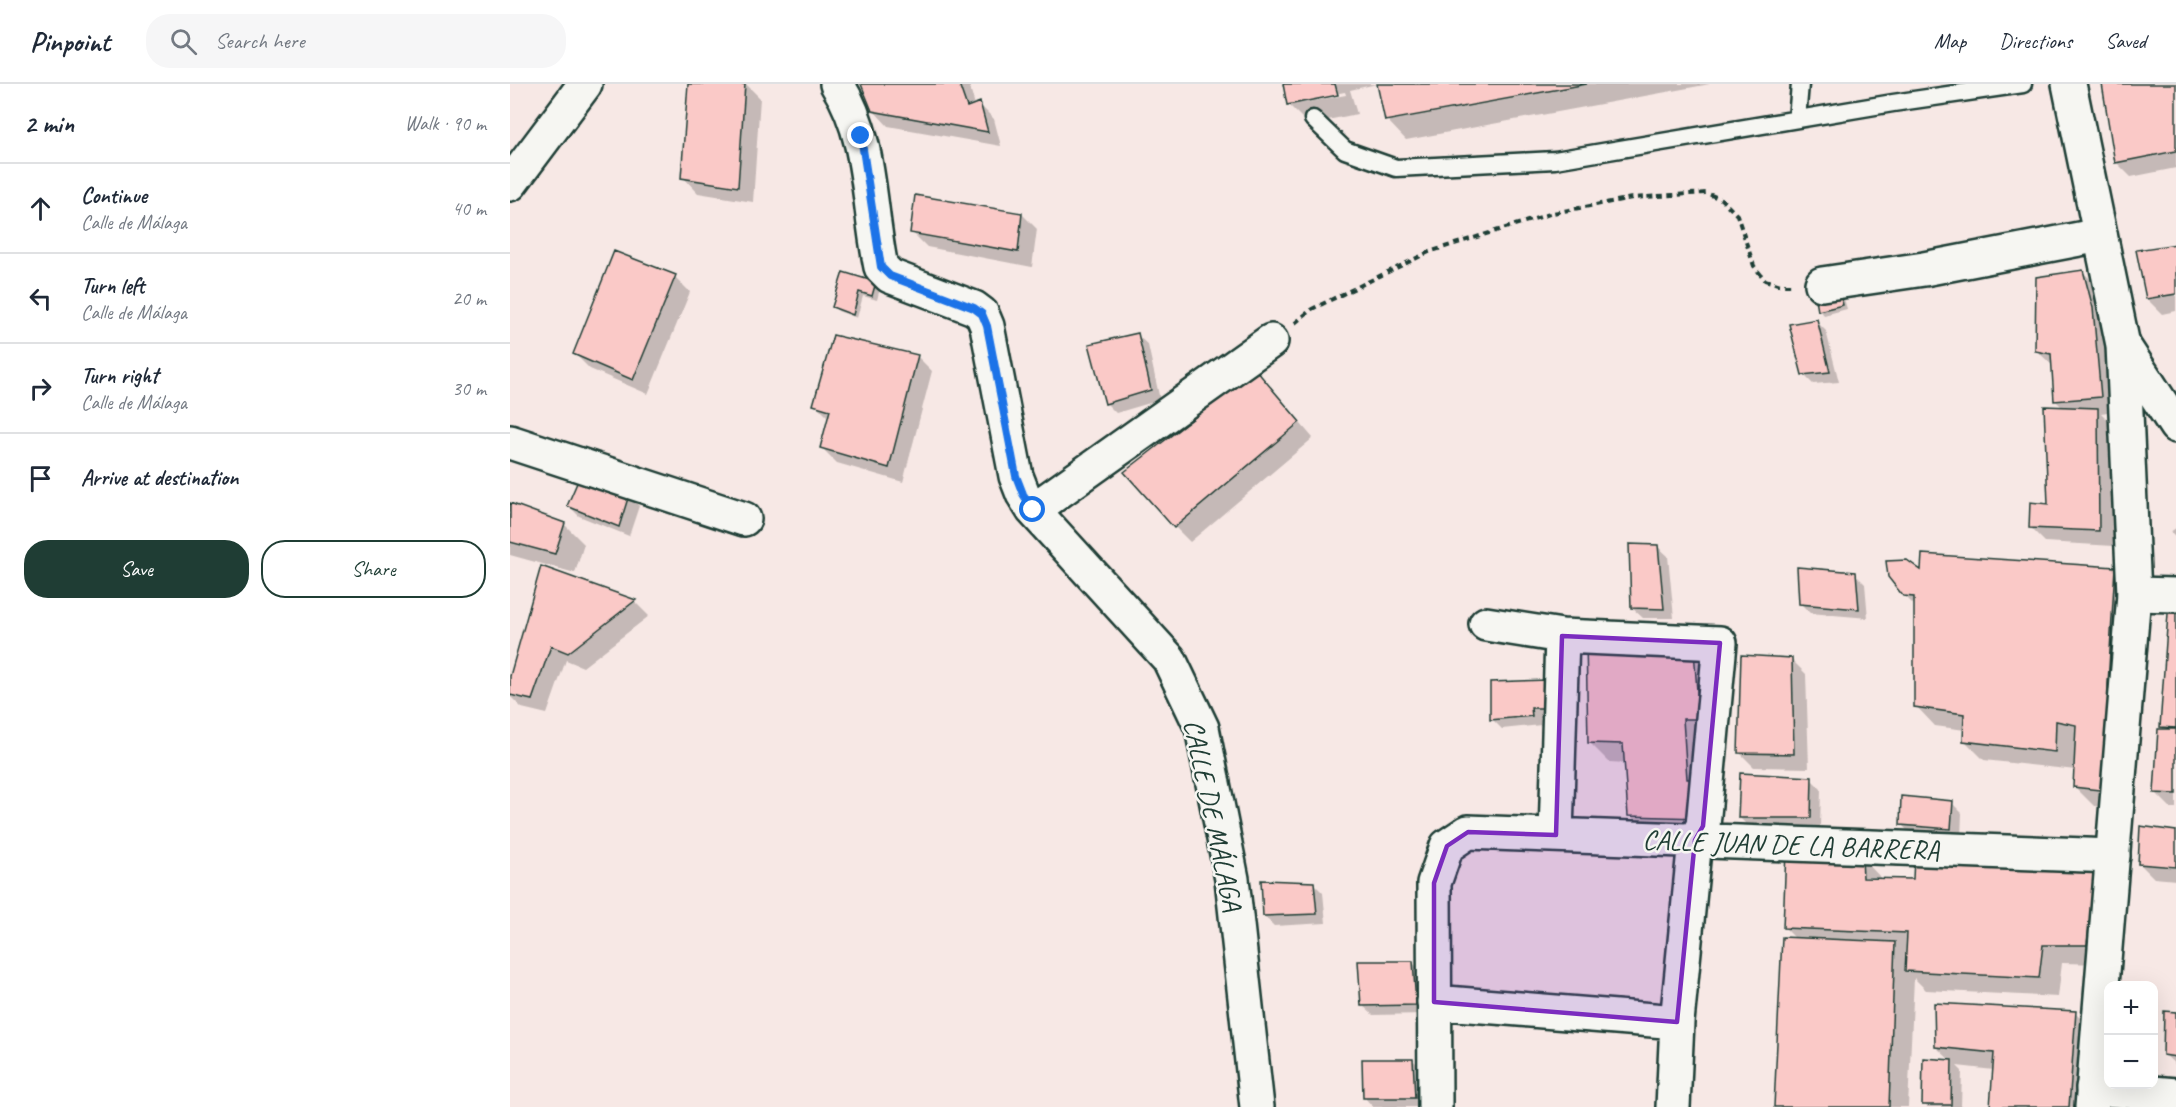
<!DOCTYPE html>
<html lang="en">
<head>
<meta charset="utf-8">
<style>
	body { margin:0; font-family:Caveat,sans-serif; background:#f6f6f7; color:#1f2937 }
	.controls { position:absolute; right:18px; bottom:18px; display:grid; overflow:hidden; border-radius:12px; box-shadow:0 6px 24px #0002 }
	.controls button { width:54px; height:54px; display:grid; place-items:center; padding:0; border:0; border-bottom:2px solid #e0e1e3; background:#fff; color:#1f2937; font:30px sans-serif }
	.stop { position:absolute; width:18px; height:18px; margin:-14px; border:4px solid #1a73e8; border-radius:50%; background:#fff }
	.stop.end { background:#1a73e8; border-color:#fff; box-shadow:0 2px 6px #0008 }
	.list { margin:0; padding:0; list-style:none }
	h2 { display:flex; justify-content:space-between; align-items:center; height:78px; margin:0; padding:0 24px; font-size:26px }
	h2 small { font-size:20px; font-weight:400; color:#747a83 }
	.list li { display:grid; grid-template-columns:39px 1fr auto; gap:18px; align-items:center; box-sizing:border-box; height:90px; padding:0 24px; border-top:2px solid #e0e1e3 }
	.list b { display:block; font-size:22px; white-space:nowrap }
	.list p { margin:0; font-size:20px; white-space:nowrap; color:#747a83 }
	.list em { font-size:20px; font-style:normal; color:#747a83 }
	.actions { display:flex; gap:12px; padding:18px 24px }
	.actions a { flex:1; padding:14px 0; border:2px solid #1f3d34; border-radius:24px; text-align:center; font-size:21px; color:#1f3d34 }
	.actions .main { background:#1f3d34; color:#fff }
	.icon { flex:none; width:33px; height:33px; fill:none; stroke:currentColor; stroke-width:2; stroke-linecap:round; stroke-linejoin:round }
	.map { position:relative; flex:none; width:1666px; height:1023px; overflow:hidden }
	header { display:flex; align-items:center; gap:36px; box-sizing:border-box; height:84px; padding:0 30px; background:#fff; border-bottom:2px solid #e0e1e3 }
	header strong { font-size:28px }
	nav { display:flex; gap:33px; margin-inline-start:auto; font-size:21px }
	.search { width:420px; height:54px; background:#f6f6f7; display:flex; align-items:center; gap:15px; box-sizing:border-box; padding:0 21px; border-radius:24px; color:#747a83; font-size:22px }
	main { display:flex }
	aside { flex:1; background:#fff }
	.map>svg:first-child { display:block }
	.shadow { fill:#0003; fill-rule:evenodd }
	.building { fill:#fac9c7; stroke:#1f3d34; stroke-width:1.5 }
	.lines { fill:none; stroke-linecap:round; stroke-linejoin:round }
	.service-casing { stroke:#1f3d34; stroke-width:21 }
	.minor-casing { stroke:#1f3d34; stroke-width:38 }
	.secondary-casing { stroke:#1f3d34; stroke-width:38 }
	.path { stroke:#1f3d34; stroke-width:4; stroke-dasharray:6 4.5; stroke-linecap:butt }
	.service { stroke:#f6f6f2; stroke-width:16 }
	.minor { stroke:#f6f6f2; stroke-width:33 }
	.secondary { stroke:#f6f6f2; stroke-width:33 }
	.route { stroke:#1a73e8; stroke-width:8 }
	.marked { fill:#7b2cbf; fill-opacity:0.2; stroke:#7b2cbf; stroke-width:4.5; stroke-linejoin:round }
	.labels { text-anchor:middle; stroke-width:5; stroke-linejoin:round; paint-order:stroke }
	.street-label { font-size:28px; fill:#1f3d34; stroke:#f6f6f2 }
</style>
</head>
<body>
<header>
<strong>Pinpoint</strong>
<div class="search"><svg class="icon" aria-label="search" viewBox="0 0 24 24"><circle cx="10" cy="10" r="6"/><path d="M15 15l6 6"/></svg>Search here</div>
<nav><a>Map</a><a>Directions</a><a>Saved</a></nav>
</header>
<main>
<aside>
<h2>2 min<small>Walk · 90 m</small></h2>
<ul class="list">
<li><svg class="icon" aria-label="ahead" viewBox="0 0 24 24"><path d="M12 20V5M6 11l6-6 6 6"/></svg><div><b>Continue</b><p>Calle de Málaga</p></div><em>40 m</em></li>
<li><svg class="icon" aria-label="left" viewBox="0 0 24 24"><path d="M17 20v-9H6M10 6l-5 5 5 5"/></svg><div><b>Turn left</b><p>Calle de Málaga</p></div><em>20 m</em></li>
<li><svg class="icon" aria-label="right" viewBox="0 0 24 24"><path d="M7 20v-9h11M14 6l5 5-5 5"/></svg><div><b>Turn right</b><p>Calle de Málaga</p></div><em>30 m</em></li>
<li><svg class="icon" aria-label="arrive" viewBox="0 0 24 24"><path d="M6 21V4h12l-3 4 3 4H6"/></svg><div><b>Arrive at destination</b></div></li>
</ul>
<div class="actions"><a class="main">Save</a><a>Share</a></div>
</aside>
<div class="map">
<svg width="1666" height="1023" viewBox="0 0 1666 1023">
	<rect width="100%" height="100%" fill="#f7e8e5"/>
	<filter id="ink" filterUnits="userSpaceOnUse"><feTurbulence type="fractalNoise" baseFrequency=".0167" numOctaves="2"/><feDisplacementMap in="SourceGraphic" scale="12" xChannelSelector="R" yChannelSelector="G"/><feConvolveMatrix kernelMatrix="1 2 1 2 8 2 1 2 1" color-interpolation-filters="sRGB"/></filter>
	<g filter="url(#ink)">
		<path class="shadow" d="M179,0H236L250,14L243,118L188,109L173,93Z
			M352,0H459L465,21L469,20L484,35L491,62L378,42L363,26Z
			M775,0H867L840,6L847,30L798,40L778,20ZM835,8L836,11L792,19V16Z
			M868,0H1200L896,56L877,36Z
			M1593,0H1666V84L1621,93L1606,78Z
			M512,130L527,145L522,183L417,163L402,148Z
			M1666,161V227L1652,230L1637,215Z
			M1573,188L1588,203L1597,241L1605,327L1591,329L1603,341L1604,462L1535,458L1520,443L1540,422L1553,324L1545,316L1543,282L1526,266Z
			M334,190L366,200L370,204L367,216L353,212L347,234L328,227L323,222Z
			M165,193L180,208L138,310L80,285L65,270Z
			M1333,211L1337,225L1314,231L1310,226Z
			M1306,237L1316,247L1329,298L1303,300L1293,290Z
			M627,251L638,261L650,316L606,329L596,319Z
			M407,272L422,287L393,398L327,379L312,364L319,334L305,320Z
			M746,288L803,354L680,458L665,443Z
			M119,412L129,422L119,452L69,432L59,422Z
			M0,420L54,440L74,460L65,489L0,471Z
			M1666,444V454L1660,448Z
			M1147,462L1158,472L1164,534H1133L1122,524Z
			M32,484L125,518L139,532L73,583L56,576L37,630L12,624L0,612V598Z
			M1604,484L1624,504L1617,725L1584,722L1565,703L1566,686L1474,676L1454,656L1455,646L1425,642L1406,622V523L1394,511L1412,488Z
			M1345,490L1355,500L1358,534L1300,529L1290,519Z
			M1666,517V724H1661L1646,709L1655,646L1651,643Z
			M1183,567L1203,587L1209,753L1139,751L1120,731L1116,679L1099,678L1080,659Z
			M1281,575L1296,590L1299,684L1244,683L1229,668Z
			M1036,598L1048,633H1030L1031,641L992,645L982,635Z
			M1301,695L1311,705L1310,743H1239L1229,733Z
			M1442,719L1452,729L1451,754L1402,751L1392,741Z
			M1666,748V796L1644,794L1629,779Z
			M1352,774L1371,794V796L1584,791L1596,880L1552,879L1548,913L1416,906L1404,894L1398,1023H1265L1286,855L1274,843Z
			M803,799L813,809L816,839L764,842L754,832Z
			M903,879L913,889L915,930L863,931L852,921Z
			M1565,929L1584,948L1579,1023H1481L1484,986L1447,982L1452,987L1451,1023H1417L1414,1020L1441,977L1426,963Z
			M1666,930V981L1654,970Z
			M903,976L913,986L914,1023H863L855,1014Z"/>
		<path class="building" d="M178,0H235L228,103L171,94Z
			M351,0H449L457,23L470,18L478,48L362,27Z
			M773,0H825L828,11L777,21Z
			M867,0H1077L875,37Z
			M1592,0H1666V67L1605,79Z
			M405,111L512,129L508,168L400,149Z
			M1666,160V210L1636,215L1626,166Z
			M104,167L166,191L123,296L63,270Z
			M1573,186L1583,224L1591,313L1544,317L1541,270L1525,267L1526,193Z
			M333,188L366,198L362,212L349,208L343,231L322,223Z
			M1329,205L1333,221L1308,227L1305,210Z
			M1307,235L1320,288L1292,291L1279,240Z
			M628,249L641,306L595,320L579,260Z
			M323,251L408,271L379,384L310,364L320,326L303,321Z
			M746,286L790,338L664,444L614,388Z
			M1534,322L1588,324L1589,447L1519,444L1520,418L1538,420Z
			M70,392L119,411L109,443L57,422Z
			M0,419L55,439L45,470L0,458Z
			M1119,460L1148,461L1154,525L1121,524Z
			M1412,470L1605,483L1598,600V707L1563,703L1566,641L1546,637L1545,668L1453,657L1454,630L1404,623V513L1393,512L1378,493L1376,477L1397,476L1411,486Z
			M31,482L126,516L58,569L41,562L22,616L0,611V592Z
			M1287,483L1346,488L1349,525L1289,520Z
			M1659,515L1666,516V644L1650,643Z
			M1076,556L1184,566L1189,635H1173L1177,695H1191L1190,734L1118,732L1113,660L1078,659Z
			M1231,571L1282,574L1284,670L1228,669Z
			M1037,596L1039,624H1021L1022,632L980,636V598Z
			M1648,645H1666V710L1644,709Z
			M1230,689L1302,693L1301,734H1228Z
			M1391,712L1443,717L1441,745L1390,741Z
			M1630,742L1666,747V783L1628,780Z
			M1276,766L1352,773L1353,794L1403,795L1404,774L1585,789L1577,861H1533L1529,894L1395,887L1397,849L1273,844Z
			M751,796L804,798L807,830L753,832Z
			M1272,853L1385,858L1379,1023H1264Z
			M848,877H903L906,921L851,922Z
			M1424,919L1566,927L1559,1023H1480L1484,969L1425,963Z
			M1654,927L1666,928V973L1653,971Z
			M1413,974L1442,976L1441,1021H1412Z
			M852,975H903L905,1014H853Z"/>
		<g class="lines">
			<g class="service-casing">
				<path id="service" d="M803,35L835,66L886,84L1045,76L1383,19L1513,0
					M1287,35L1290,0"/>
			</g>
			<g class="minor-casing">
				<path id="minor" d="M327,0C362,54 358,122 371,183L380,192L464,224L472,230L477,242L506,392L513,410L523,426L659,575L692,644L722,795L747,1023
					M0,100L75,0
					M1312,200L1414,185L1590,151
					M1613,261L1666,342
					M0,358L234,435
					M523,426L761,257
					M1624,510L1666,511
					M976,540L1052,552L1210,559L1193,742L1185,756L1167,938L1163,1023
					M1046,751L1052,552
					M924,918L1167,938
					M1583,1004L1666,1011
					M925,1023L924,799L937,762L958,748L1603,772"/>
			</g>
			<g class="secondary-casing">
				<path id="secondary" d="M1559,0L1613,261L1624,510L1582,1023"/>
			</g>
			<path class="path" d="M785,239L802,225L919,168L1043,129L1122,114L1163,111L1196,109L1211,115L1227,131L1244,182L1255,196L1271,201H1281"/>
			<use href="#service" class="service"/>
			<use href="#minor" class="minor"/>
			<use href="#secondary" class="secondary"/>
		</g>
	</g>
	<g class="lines" filter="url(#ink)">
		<path class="route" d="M351,52L371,183L380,192L464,224L472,230L477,242L506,392L513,410L523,426"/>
	</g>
	<path class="marked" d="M1052,552L1210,559L1193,742L1185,756L1167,938L924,918V799L937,762L958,748L1046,751Z"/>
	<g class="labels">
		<g class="street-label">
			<text transform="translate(704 731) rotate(78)" y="10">CALLE DE MÁLAGA</text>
			<text transform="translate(1281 760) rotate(2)" y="10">CALLE JUAN DE LA BARRERA</text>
		</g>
	</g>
</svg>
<div class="controls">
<button>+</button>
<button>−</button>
</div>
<div class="stop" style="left:523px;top:426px"></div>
<div class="stop end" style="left:351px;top:52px"></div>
</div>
</main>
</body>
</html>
